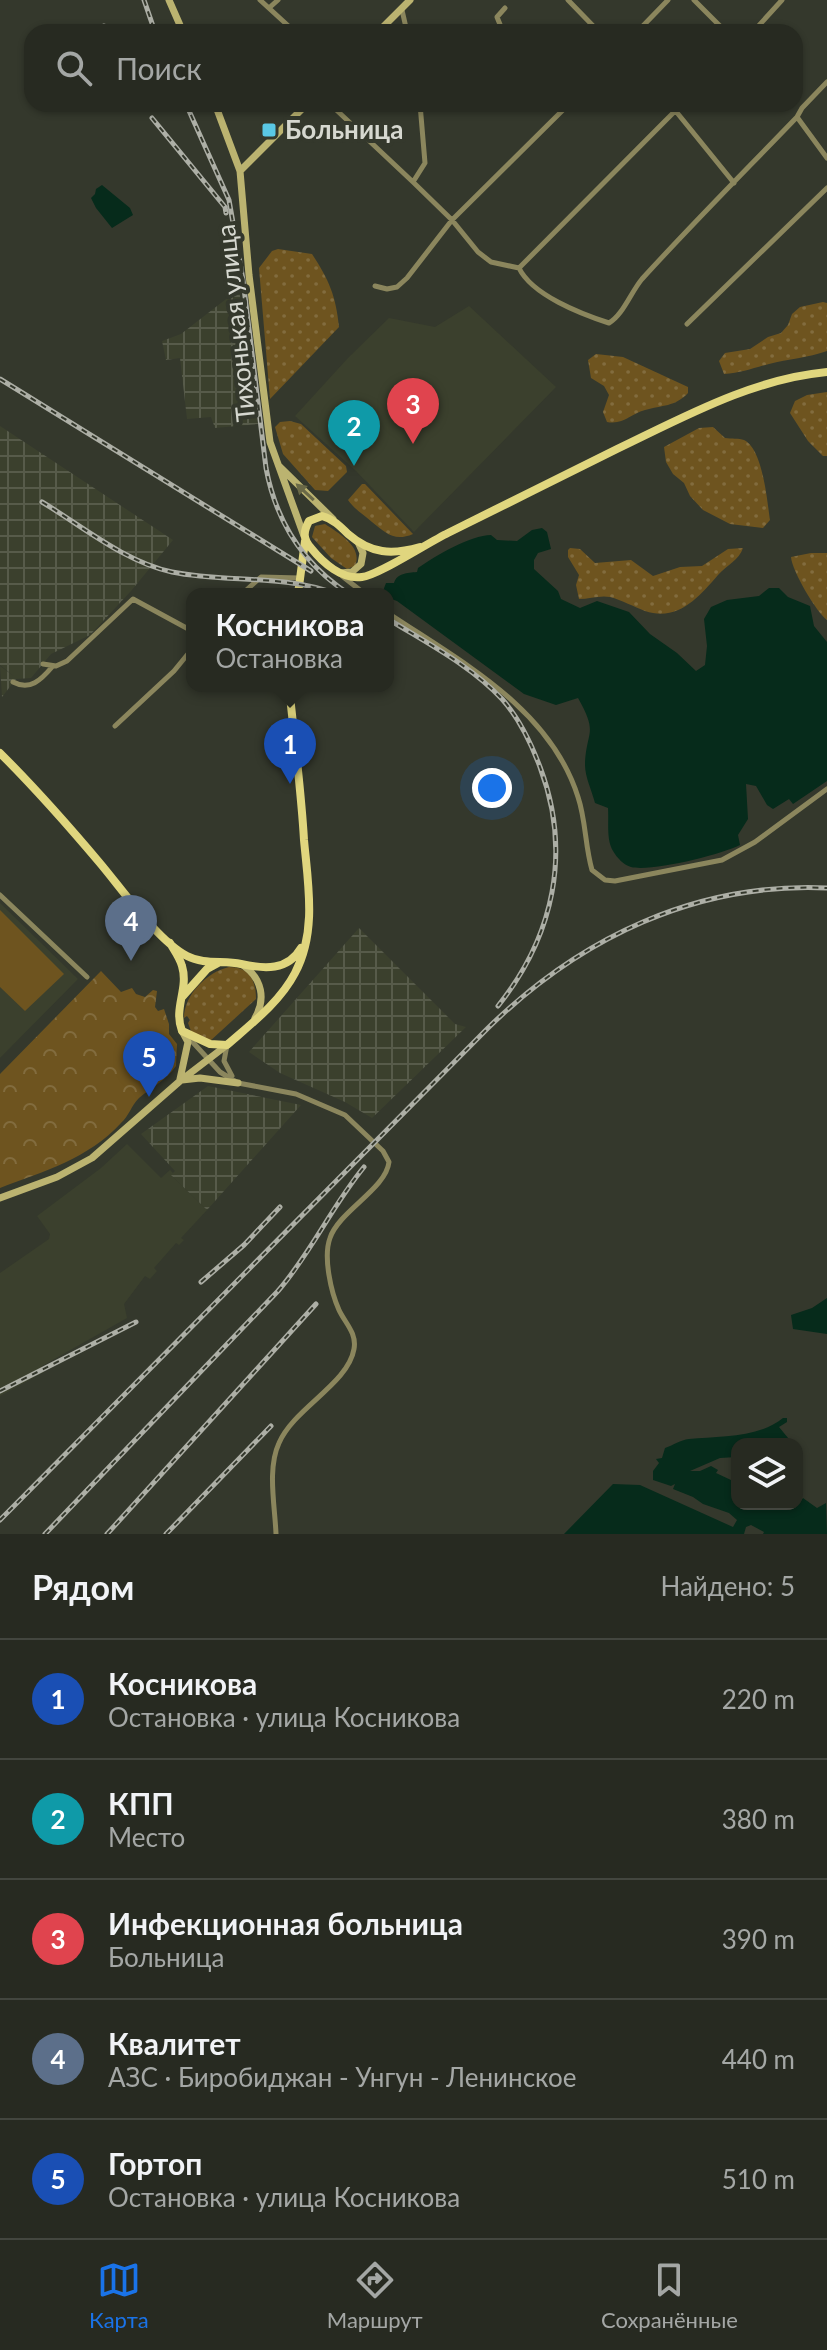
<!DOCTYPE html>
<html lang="ru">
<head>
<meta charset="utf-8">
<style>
	body { margin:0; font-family:Lato,sans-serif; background:#2f322a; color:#f1f3f6 }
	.controls { position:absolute; right:24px; bottom:24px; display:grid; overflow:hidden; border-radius:16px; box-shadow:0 2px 6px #0004 }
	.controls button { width:72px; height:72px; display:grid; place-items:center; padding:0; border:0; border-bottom:2px solid #43463f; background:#272a21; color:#f1f3f6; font:40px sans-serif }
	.you { position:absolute; left:492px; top:788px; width:28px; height:28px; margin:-20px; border:6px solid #fff; border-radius:50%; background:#1a73e8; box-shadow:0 0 0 12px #1a73e833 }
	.badge { display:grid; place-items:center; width:52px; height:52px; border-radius:50%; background:#1a73e8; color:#fff; font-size:26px; font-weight:700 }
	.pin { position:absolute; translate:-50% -66px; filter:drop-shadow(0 2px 4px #0008) }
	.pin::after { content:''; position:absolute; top:42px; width:28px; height:24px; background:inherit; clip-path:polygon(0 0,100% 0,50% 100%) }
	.popup { position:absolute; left:186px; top:588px; width:208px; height:104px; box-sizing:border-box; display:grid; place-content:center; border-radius:16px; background:#272a21; filter:drop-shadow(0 2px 6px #0005); font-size:26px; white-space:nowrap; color:#a4a7a5 }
	.popup b { font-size:30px; color:#f1f3f6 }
	.popup::after { content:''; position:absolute; left:50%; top:100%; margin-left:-16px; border:16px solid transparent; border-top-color:#272a21 }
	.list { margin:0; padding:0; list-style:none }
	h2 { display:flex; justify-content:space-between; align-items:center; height:104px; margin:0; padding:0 32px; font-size:34px }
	h2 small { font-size:26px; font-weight:400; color:#a4a7a5 }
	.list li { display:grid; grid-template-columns:52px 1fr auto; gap:24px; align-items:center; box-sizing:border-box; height:120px; padding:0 32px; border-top:2px solid #43463f }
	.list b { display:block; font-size:30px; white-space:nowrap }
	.list p { margin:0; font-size:26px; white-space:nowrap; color:#a4a7a5 }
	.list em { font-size:26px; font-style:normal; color:#a4a7a5 }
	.icon { flex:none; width:44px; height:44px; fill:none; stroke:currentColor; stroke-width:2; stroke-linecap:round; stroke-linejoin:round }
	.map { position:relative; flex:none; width:827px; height:1534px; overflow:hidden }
	.search { position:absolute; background:#272a21; box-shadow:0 2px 6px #0004; left:24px; right:24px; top:24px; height:88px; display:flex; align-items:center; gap:20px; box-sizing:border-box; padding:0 28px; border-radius:24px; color:#a4a7a5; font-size:30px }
	.sheet { height:704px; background:#272a21 }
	nav { display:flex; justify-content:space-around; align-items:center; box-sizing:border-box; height:112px; border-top:2px solid #43463f; background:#272a21; font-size:22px; color:#a4a7a5 }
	nav a { display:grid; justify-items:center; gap:4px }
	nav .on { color:#1a73e8 }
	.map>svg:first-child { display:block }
	.built { fill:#3b402d }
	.industrial { fill:url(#industrial-grid) }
	.green { fill:url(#green-dots) }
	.forest { fill:url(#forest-crowns) }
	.pitch { fill:#6e541f }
	.water { fill:#062b1b }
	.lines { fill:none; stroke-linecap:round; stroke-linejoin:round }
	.street { stroke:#8b865d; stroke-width:5 }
	.secondary { stroke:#bbb370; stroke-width:7 }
	.primary { stroke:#e0d67e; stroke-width:8 }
	.rail-casing { stroke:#adafa6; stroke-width:5 }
	.rail { stroke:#34382c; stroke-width:2; stroke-dasharray:6; stroke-linecap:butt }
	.oneway { fill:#6a6947 }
	.poi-dot { fill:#5ac8e5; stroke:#34382c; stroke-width:3 }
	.labels { text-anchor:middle; stroke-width:8; stroke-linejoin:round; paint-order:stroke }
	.poi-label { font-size:26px; font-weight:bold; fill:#d6d8d0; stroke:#34382c; text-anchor:start }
	.street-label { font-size:26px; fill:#d6d8d0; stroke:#34382c }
</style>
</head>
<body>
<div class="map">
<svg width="827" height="1534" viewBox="0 0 827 1534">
	<defs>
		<pattern id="industrial-grid" width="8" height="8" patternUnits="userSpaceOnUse" patternTransform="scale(2)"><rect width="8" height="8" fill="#3b402d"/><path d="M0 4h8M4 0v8" fill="none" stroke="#575b4a"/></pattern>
		<pattern id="green-dots" width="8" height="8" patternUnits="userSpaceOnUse" patternTransform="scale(2)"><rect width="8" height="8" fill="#6e541f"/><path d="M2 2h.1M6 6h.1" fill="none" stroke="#826c3e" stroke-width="1.8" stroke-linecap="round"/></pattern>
		<pattern id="forest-crowns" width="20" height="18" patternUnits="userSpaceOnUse" patternTransform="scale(2)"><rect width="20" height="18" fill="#6e541f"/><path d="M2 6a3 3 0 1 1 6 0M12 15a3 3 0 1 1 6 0" fill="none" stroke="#826c3e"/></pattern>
	</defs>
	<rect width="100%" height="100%" fill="#34382c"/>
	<path class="built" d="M469,306L556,387L414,532L356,471L295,416L348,358L389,318L435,327Z
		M0,903L78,979L0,1058Z
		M127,1144L161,1178L170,1170L173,1173L172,1176L207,1210L181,1238L184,1240L179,1245L176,1243L154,1268L157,1271L150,1279L145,1276L124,1304L127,1318L42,1366L44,1372L0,1396V1273L49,1239L50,1234L37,1216L101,1168Z"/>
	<path class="industrial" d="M239,289L258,424L215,428L211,417L187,419L180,358L166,360L162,341L181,334Z
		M0,426L173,540L131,591L90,635L51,654L31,678L16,679L2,697L0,666L15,677L0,665Z
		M359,928L455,1024L466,1027L372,1118L345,1102L280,1073L249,1052Z
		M208,1086L301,1105L207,1210L171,1175L175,1171L141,1134Z"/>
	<path class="green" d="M278,249L312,254C329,280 336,296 339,327L270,399L259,268L272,251Z
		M823,302L827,303V351C808,358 788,359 769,364C753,368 741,373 724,374L719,361L725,353L750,349L768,337L781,333L788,325L792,314L800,307Z
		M596,354L623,357L688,387V393C675,407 662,405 645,410C630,414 624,425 607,422L603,412L609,395L604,386L591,378L588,360Z
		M827,392V456H823L808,441L790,413L795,401L807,395Z
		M290,421L301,424L346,466L347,472L328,491L315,490L283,454L275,427L280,422Z
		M713,427L725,438C731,439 739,438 744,440C763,449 767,501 770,520L763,528L730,524L703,510L690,496L684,483L673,474L666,462L664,447L699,428Z
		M362,484H365L413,534C394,542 386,533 372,522C363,514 354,509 348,500Z
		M325,524C340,534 363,547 355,566L347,569L331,558L312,537L315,526Z
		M570,548L580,549L595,563L631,560L653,576L680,567L702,566L728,549L743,548C739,560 727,565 718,575C699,597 678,622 645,611C634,607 622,600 610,597C600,595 589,599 579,599L576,585L579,575L568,557V550Z
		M811,553H827V620C817,613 792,571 791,557Z
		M229,967C249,967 256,980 256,999L209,1042L191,1031L188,1023L190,1020L187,1016L184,1018C184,995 207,972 229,967Z"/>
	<path class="forest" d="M101,971L121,992L132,988L136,994L145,997L153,990L157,991L155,1007L158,1011L164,1009L169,1024V1034L177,1044L176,1066C166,1080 152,1087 139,1098C131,1106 129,1116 121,1123C88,1159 44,1171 0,1188V1074Z"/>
	<path class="pitch" d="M0,910L64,974L25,1011L0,987Z"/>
	<path class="water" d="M102,185L130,208L133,215L112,228L96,208L91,198L95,194L96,189Z
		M542,528L547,532L551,549L538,553L534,560V569L558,591L561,599L580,608L597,601L629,612L650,634L677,653L696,671L705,665L707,646L704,619L711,607L727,600L759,596L769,588H779L788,597L810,606L814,626L827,642V781L793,804L789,799L773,809L767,805L756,786L746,784L748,819L738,835L740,845C720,855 651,872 631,867C624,865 617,858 613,851C606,839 609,822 608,808L595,803C592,791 585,777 585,765C586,730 599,735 578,698L556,705L524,694L397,601L388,598V594L383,591L386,583H394C397,573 407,573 417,572L418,568C435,556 471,535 491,535L497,540L517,541L532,530Z
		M827,1298V1334L793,1329L791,1315L812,1308Z
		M783,1418H787V1422L779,1427L793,1444H737V1457L720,1458L690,1471H700L711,1466L718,1470L716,1473L731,1480L737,1485V1504H783L795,1508L803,1498L817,1508L826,1503L827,1534H763L764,1532L751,1525L746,1527L744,1534H564L613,1484L640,1485L733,1527L737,1520L729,1513L703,1504L693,1497L673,1489L675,1484L671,1486L653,1480V1471L659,1463L656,1459L662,1458L665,1448C674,1445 680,1440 689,1439C719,1436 759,1438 783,1418Z"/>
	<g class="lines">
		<path class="street" d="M260,0L295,32
			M568,0L599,32
			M694,0L726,32
			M269,8L278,0
			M402,10L407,32
			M503,32L497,17L505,8
			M637,32L668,0
			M753,32L782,0
			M330,104L413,182L452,220L478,252L491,262L519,268C532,295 581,314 609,323C623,315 631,292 642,279C692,224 745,171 797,117L802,108L827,82
			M670,104L734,183
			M797,117L827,158
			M413,182L425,163L420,104
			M519,268L682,104
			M375,286L387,289L397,287L407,278L452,220L569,104
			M687,324L827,188
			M342,576L365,594
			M242,594L261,577L300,578
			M388,613C461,662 550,708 578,797C586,821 585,846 592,870L605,880L615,881L722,860L755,842L827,789
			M43,664L56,666L67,661L133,599L192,631
			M13,682C30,691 41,680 52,667
			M115,726L174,671L192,649
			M0,895L87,977
			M188,1037L220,1072L238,1083L296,1094L345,1115L383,1151L389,1162C386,1189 339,1211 330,1238C323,1257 331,1292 339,1310C345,1323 357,1333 354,1349C348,1384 294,1408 279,1443C267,1469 275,1506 276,1534
			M227,1045L224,1061L232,1076"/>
		<path class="secondary" d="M169,0L183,32
			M378,32L410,0
			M215,104L240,171L249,275L270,442L304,536
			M240,171L307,104
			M279,466L333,519
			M340,573L352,572L361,564L363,553L358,542
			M244,966C262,979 266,999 255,1018
			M180,1079L188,1042L182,1031
			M182,1080L200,1078L238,1083
			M0,1198L57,1177L92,1158L180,1081L227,1045"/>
		<path class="primary" d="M420,547C392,555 371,554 348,534C340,526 333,519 322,516L309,521C303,532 303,539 311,548C323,563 342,580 362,577C379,575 429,542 448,533C504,505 561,477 617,449C684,417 752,379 827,372
			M298,594L305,541
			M0,753C35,788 67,824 99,862C122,889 157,940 187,956C204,965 224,960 241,964C264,969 288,971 301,948
			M170,943C174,950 180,958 182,966C189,989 173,1008 182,1031L210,1044L227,1045C251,1024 280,1002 295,973C317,932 308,884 304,840C301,788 294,737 289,686
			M182,997L207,969L218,963"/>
		<g class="rail-casing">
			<path id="rail" d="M144,0L155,32
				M104,26L116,32
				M186,104L229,200L243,280L266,468C276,522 303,564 349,594
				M152,118L225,207L226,213
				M0,379L311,571
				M42,502C82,526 125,562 172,572C226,583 284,574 336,594
				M388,619C427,643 470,665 502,699C519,718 531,743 540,767C572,852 554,936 498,1006
				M201,1282L244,1245L280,1207
				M0,1391L136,1322
				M0,1520L488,1028C580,938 696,882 827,888
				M45,1534L278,1291C311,1253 332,1206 364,1167
				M107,1534L316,1304
				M166,1534L271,1426"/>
		</g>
		<use href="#rail" class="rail"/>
	</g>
	<defs><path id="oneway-solid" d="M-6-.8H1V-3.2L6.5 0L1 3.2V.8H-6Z" transform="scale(2)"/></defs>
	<use class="oneway" href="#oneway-solid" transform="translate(305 492) rotate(-137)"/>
	<rect class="poi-dot" x="261" y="122" width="16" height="16" rx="4"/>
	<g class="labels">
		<g class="poi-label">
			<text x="285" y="139">Больница</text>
		</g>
		<g class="street-label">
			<text transform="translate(236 323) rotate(-96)" y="9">Тихонькая улица</text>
		</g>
	</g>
</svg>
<div class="controls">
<button><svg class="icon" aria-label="layers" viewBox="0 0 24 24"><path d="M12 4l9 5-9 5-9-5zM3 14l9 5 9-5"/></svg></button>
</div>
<div class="you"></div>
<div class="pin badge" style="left:290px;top:784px;background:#1a4fb4">1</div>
<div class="popup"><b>Косникова</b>Остановка</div>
<div class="pin badge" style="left:354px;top:466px;background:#0f9aa8">2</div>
<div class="pin badge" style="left:413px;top:444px;background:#e0444e">3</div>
<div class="pin badge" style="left:131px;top:961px;background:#5c6f8a">4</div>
<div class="pin badge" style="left:149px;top:1097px;background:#1a4fb4">5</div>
<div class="search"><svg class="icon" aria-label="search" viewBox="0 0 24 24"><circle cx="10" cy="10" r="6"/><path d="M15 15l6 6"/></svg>Поиск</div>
</div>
<section class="sheet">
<h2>Рядом<small>Найдено: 5</small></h2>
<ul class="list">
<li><span class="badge" style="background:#1a4fb4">1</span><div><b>Косникова</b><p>Остановка · улица Косникова</p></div><em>220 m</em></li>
<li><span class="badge" style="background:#0f9aa8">2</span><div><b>КПП</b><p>Место</p></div><em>380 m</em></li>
<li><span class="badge" style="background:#e0444e">3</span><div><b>Инфекционная больница</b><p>Больница</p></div><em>390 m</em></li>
<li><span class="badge" style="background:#5c6f8a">4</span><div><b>Квалитет</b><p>АЗС · Биробиджан - Унгун - Ленинское</p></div><em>440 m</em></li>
<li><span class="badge" style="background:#1a4fb4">5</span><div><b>Гортоп</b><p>Остановка · улица Косникова</p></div><em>510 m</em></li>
</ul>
</section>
<nav>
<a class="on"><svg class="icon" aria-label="map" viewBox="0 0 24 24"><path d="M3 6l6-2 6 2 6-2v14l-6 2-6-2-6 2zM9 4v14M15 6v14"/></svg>Карта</a>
<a><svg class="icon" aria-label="directions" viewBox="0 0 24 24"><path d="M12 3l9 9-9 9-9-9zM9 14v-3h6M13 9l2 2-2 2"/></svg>Маршрут</a>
<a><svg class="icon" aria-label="saved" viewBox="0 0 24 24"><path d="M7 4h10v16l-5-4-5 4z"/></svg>Сохранённые</a>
</nav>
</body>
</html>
